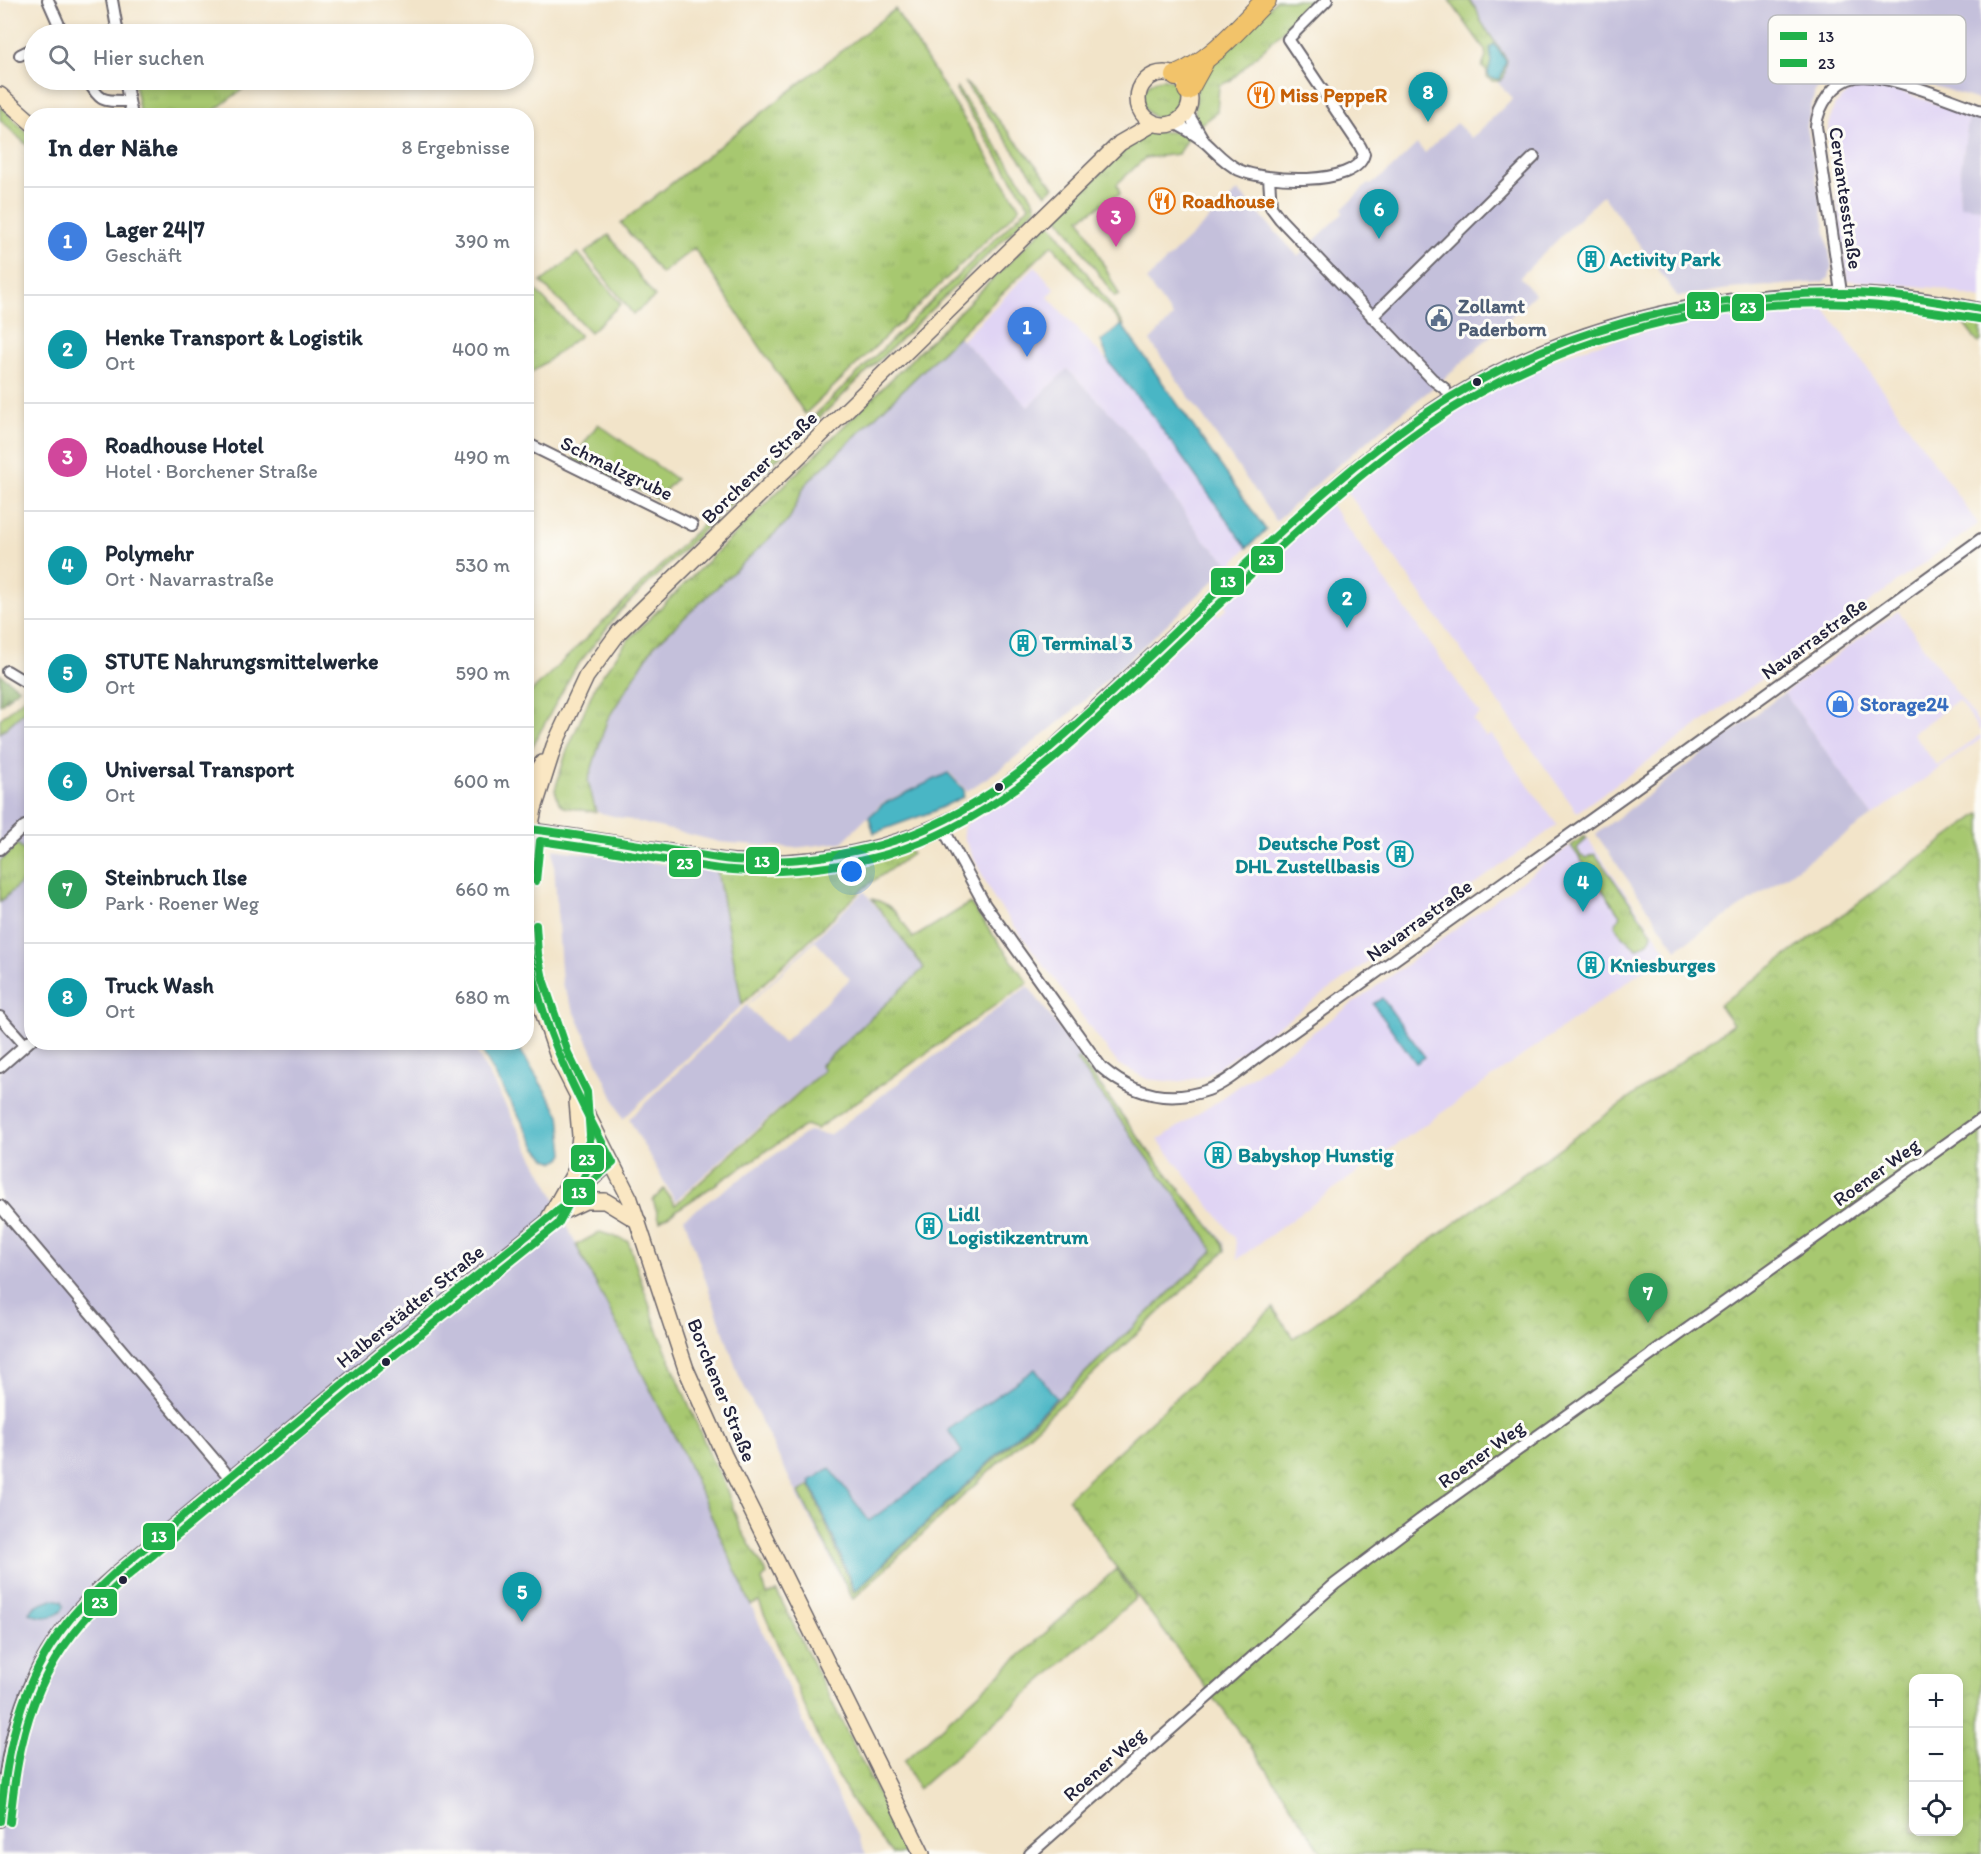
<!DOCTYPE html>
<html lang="de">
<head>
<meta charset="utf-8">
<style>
	body { margin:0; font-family:Itim,sans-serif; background:#f6f6f7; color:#1f2937 }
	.controls { position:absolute; right:18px; bottom:18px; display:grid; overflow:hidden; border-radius:12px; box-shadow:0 3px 9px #0003 }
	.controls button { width:54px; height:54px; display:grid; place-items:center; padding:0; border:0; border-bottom:2px solid #e0e1e3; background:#fff; color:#1f2937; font:30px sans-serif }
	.you { position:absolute; left:852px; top:872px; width:21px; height:21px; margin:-15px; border:4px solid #fff; border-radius:50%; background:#1a73e8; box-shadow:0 0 0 9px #1a73e833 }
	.badge { display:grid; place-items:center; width:39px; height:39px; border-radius:50%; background:#1f6fb2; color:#fff; font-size:20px; font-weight:700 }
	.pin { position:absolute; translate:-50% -50px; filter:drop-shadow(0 2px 3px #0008) }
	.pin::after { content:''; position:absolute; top:32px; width:21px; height:18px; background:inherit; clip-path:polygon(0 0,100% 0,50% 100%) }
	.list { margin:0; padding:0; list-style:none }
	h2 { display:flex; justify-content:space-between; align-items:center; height:78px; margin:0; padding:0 24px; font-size:26px }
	h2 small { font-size:20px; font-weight:400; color:#747a83 }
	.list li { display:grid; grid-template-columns:39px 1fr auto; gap:18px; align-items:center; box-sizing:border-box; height:108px; padding:0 24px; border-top:2px solid #e0e1e3 }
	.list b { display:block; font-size:22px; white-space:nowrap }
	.list p { margin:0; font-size:20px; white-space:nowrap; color:#747a83 }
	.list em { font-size:20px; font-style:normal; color:#747a83 }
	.icon { flex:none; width:33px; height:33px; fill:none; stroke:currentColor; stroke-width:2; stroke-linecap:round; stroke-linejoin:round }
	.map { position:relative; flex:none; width:1981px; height:1854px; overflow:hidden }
	.search { position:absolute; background:#fff; box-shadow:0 3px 9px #0003; left:24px; top:24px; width:510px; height:66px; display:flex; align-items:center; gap:15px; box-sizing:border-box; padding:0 21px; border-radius:33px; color:#747a83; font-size:22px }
	.panel { position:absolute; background:#fff; box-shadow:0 3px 9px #0003; left:24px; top:108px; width:510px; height:942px; border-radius:24px }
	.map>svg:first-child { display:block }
	.built { fill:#e0d4f4 }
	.industrial { fill:#c4c0db; fill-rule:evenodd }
	.grass { fill:url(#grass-tufts); stroke:#647556; stroke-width:1.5 }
	.forest { fill:url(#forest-firs); stroke:#54674e; stroke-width:1.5 }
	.park { fill:url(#park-crowns); stroke:#647556; stroke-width:1.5; fill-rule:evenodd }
	.pitch { fill:#a7c870; stroke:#647556; stroke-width:1.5 }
	.water { fill:#49b6c5; stroke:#366c80; stroke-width:1.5 }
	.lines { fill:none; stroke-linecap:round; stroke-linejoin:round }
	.street-casing { stroke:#6b666d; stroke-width:14 }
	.secondary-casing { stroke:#6b666d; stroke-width:18 }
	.highway-casing { stroke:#6b666d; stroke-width:22 }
	.street { stroke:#fff; stroke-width:10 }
	.secondary { stroke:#fae7c3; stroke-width:15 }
	.highway { stroke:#f2c36a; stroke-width:20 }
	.bus-1-casing { stroke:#fdfcf7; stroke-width:12 }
	.bus-2-casing { stroke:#fdfcf7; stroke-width:12 }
	.bus-1 { stroke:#20b14a; stroke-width:8 }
	.bus-2 { stroke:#20b14a; stroke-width:8 }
	.bus-dot { fill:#22223b; stroke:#fdfcf7; stroke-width:2 }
	.labels { text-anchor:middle; stroke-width:6; stroke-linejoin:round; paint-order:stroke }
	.food-label { font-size:20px; font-weight:bold; fill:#c56008; stroke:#fdfcf7; text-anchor:start }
	.street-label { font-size:20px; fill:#22223b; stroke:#fdfcf7 }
	.culture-label { font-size:20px; font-weight:bold; fill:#0d838f; stroke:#fdfcf7; text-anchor:start }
	.service-label { font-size:20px; font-weight:bold; fill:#4e5e75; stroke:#fdfcf7; text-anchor:start }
	.shop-label { font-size:20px; font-weight:bold; fill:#366cbe; stroke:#fdfcf7; text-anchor:start }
	.key { fill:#fdfcf7; stroke:#bbbbbf; stroke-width:1.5 }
	.key-label { font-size:16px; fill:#22223b }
	.line-badge { stroke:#fdfcf7; stroke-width:2 }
	.badge-label { font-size:16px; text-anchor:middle; font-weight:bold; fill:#fff }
</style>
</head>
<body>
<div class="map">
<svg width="1981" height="1854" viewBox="0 0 1981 1854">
	<defs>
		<pattern id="grass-tufts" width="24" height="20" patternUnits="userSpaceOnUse" patternTransform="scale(1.5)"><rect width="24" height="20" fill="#a7c870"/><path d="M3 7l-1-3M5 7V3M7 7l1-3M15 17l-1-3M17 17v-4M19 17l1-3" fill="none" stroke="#8fac62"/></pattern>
		<pattern id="forest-firs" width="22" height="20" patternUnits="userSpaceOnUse" patternTransform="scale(1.5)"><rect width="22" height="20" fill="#85ac62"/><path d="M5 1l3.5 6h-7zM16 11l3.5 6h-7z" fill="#6c8c52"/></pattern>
		<pattern id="park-crowns" width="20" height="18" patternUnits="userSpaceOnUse" patternTransform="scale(1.5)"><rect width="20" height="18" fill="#a7c870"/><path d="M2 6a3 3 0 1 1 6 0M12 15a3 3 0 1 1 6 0" fill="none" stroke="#8fac62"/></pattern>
	</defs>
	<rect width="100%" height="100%" fill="#fdfcf7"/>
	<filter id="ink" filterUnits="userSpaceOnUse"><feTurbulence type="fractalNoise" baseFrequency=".0167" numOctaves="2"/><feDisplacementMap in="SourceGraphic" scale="12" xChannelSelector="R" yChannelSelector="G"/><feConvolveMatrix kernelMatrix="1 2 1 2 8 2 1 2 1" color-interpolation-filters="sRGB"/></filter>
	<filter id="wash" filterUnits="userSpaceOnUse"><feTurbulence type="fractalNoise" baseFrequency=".008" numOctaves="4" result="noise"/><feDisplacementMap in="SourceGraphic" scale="24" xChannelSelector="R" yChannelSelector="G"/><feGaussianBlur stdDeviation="1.35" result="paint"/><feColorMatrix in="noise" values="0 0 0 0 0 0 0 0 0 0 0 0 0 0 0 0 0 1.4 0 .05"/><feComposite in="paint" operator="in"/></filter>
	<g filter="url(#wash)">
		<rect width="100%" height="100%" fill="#f2e4c9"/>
		<path class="built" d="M1885,86L1969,115L1959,181L1960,205L1981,208V299L1937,288L1847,280L1828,130L1834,106L1852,89Z
			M1035,266L1055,289L1048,297L1110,364L1149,411L1247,548L1231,565L1203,539L1124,427L1067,369L1028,407L962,340Z
			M1822,305L1978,524L1577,812L1346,490L1425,430L1457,408L1549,361L1581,349L1675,323L1733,311Z
			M1330,503L1480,714L1473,720L1486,737L1491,734L1557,825L1297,1013L1206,1076L1177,1082L1147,1079L1118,1064L994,899L964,838L963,830L966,824L1021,790L1215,611L1218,616L1227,608L1224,603Z
			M1898,611L1981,726V732L1958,700L1913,733L1937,766L1981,735V739L1872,816L1784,693Z
			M1585,835L1668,953L1321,1198L1238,1259L1235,1238L1158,1140L1221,1099Z"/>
		<path class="industrial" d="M1468,0H1981V101L1885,70L1859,64L1844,69L1832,75L1815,91L1807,126L1832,267L1829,278L1822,282L1729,289L1678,297L1603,195L1520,277L1535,294L1452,372L1336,467L1276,521L1150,341L1173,317L1146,280L1238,191L1298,256L1343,213L1342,209L1368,184L1371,185L1391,169L1417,144L1425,153L1456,123L1472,138L1513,98L1497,82L1504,77L1507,60L1480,20L1478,11Z
			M1969,115L1981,120V208L1960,206L1959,181Z
			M958,336L1028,407L1067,369L1124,427L1203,539L1231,565L1073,711L1003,767L967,791L949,772L882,803L842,842L795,848L720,842L597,812L588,780L608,720L653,648L789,520L805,485Z
			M1784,693L1872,816L1759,895L1676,949L1596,834Z
			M29,694L31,696L32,1042L472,1043L552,1192L576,1245L684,1455L821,1762L866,1854H0V719Z
			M553,849L716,871L742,1005L623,1119L562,984Z
			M864,891L924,969L821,1065L824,1069L675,1201L629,1119ZM815,941L850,979L783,1043L747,1006Z
			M1028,986L1148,1149L1224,1242L1226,1251L852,1600L790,1480L739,1376L684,1218L809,1131L829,1135Z"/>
		<path class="grass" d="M1276,0H1315L1230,81L1219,85L1217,112L1199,125L1195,115L1196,94L1200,78L1220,55Z
			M1449,0H1469L1477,10L1480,20L1507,60L1504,77L1500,81H1492L1487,77V71L1482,67L1486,57L1485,50Z
			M895,9L1020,208L805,414L694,248L661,274L621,223Z
			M1143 99a20 20 0 1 1 40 0a20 20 0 1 1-40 0Z
			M134,80H238L244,88L208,115H140Z
			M964,82L973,89L1054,187L1046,194Z
			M957,88L1034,200L1036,208L621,610L574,670L527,756V696L1029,206L956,91Z
			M0,105L31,137V149L0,120Z
			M1156,132H1176L1188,137L1178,154L1145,158L1117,184L1120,194L1080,218L1119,295L1115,297L1057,215L1132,142L1145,133Z
			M1050,222L1124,325H1122L1052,245L805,485L789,520L653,647L607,720L588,781L596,812L564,807L559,803L555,790L566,753L596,684L627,641Z
			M533,288L580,336L527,376V293Z
			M1956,314L1981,320V341L1978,343Z
			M28,695H31V706L0,733V719Z
			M1584,836L1587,839L1577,848L1581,856L1586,858L1595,854L1652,933C1651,942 1644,945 1637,949L1623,937L1615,925L1620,915L1571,846Z
			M13,844L19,845L31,859V874L0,902V861L11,851Z
			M909,848L912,854L865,887L742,1004L717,871C759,872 801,875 843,868C865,864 888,856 909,848Z
			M872,899C895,904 902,921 913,938L970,903L1028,983C956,1031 888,1082 816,1129L806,1125L660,1221L653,1200L664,1189L675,1205L824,1070L821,1065L924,968Z
			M1079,1058L1148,1150L1223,1243L1225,1251L853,1599L799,1492L810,1485L854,1593L1213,1251L1205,1236L1076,1060Z
			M600,1232L628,1241L658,1331L712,1460L724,1482L740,1528L767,1574L762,1580L767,1595L777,1592L908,1854H892L854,1805L825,1753L759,1602L751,1605L684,1455L576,1245Z
			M1116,1569L1136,1598L918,1789L904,1761Z"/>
		<path class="forest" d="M0,674L19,688L0,705Z"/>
		<path class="park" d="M1981,813V1854H1323L1259,1758L1115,1566L1068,1498L1273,1308L1294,1338L1733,1024L1719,1005ZM1914,1678H1958V1832H1914Z"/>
		<path class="pitch" d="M609,235L655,297L633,314L585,253Z
			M578,253L621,304L590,332L541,282Z
			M598,424L676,479L657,499L573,459Z"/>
		<path class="water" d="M1494,44L1506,61L1500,79L1491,78L1488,74L1491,61L1490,48Z
			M1122,325L1266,530L1247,548L1149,411L1110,364L1101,341Z
			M948,773L964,790L963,797L934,811L874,833L869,817L883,804Z
			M1382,998L1425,1057L1416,1063L1373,1004Z
			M477,1043H516L560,1115L564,1154L561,1159L555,1162L547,1159L537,1148Z
			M1035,1369L1056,1398L855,1591L810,1481L830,1468L869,1521L962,1452L948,1430Z
			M53,1599L62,1601L64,1606C60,1619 40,1619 29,1613C35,1604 43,1602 53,1599Z"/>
	</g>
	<g filter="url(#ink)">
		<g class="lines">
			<g class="street-casing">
				<path id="street" d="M48,0L63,34
					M112,0L118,34
					M20,55L34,48
					M88,80C100,103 104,101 129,101
					M125,80L132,116
					M1187,112L1203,139
					M1175,123C1186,129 1197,135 1206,143C1217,153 1225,163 1239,170C1263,181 1356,188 1364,154L1360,146L1288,39L1327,0
					M1269,178L1271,207L1280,219L1432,379L1445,389
					M1841,292L1816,126C1818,106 1834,81 1855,77C1881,71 1954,101 1981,111
					M1372,317L1534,157
					M526,443L692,525
					M7,671L32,686
					M940,823L985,905L1101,1067C1132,1094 1168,1104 1208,1090C1227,1083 1245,1066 1262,1054L1672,762L1981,539
					M530,829C577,835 623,843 670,850C692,853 715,859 738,860C815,864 894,849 962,812C994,795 1023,771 1051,748C1116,688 1181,627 1246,566C1311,505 1375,444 1451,397C1604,303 1806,270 1981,309
					M0,849L25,826L32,824
					M0,1017L25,1045
					M0,1067L32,1039
					M0,1206L230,1478
					M0,1821C7,1715 35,1641 117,1571L380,1353L549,1218L613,1163
					M1030,1854L1335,1584L1420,1520L1981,1119"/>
			</g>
			<g class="secondary-casing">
				<path id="secondary" d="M1138 99a26 26 0 1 1 52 0a26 26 0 1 1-52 0Z
					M0,95L32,123
					M526,788L542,763
					M526,880L530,829L534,809L554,746L586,677L619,632L1120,143L1153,124
					M526,926L528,955L533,982L558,1057L630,1199L686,1369L724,1455L922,1854
					M549,1218L576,1170L580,1136L577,1101
					M549,1218L585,1201H605L638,1221"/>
			</g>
			<g class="highway-casing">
				<path id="highway" d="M1176,76C1212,61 1239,27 1266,0
					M1188,90L1203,63"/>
			</g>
			<use href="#street" class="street"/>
			<use href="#secondary" class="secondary"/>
			<use href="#highway" class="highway"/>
			<g class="bus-1-casing">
				<path id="bus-1" d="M526,874L530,829C579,835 628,843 676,851C695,854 714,858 733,860C782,863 832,858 880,845C986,816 1062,738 1140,665C1230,581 1321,485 1423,415C1546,331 1695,293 1842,293C1889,293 1935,301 1981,309
					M0,1821C7,1750 20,1681 66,1624C81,1604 99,1588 117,1571L380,1353L549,1218L613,1163C573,1088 535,1017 526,931"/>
			</g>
			<g class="bus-2-casing">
				<path id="bus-2" d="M536,881L540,841C585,847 631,854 677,862C696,865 714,869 733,870C784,874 837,868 887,854C996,822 1070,745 1151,669C1240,586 1326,496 1426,426C1544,343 1705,297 1850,304C1894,306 1936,312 1979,319
					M10,1822C21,1712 42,1655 124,1579L387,1361L558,1224L586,1173L590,1135L587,1092L568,1053L543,979L538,954L536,925"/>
			</g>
			<use href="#bus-1" class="bus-1"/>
			<use href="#bus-2" class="bus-2"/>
		</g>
	</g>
	<defs>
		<g id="restaurant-ring" transform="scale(1.35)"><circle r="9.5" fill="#fdfcf7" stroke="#e8710a" stroke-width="1.5"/><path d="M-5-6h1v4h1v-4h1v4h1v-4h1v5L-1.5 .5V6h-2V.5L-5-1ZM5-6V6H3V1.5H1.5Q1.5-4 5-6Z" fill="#e8710a"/></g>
		<g id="building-ring" transform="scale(1.35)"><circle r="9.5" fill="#fdfcf7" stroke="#0f9aa8" stroke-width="1.5"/><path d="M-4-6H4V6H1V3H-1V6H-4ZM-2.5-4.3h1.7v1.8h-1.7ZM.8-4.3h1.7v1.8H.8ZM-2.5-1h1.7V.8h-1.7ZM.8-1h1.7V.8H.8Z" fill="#0f9aa8"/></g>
		<g id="civic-ring" transform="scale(1.35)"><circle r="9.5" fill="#fdfcf7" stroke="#5c6f8a" stroke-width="1.5"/><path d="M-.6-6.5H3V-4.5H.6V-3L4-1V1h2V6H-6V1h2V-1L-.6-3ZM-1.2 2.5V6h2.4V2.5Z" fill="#5c6f8a"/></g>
		<g id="shop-ring" transform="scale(1.35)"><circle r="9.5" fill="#fdfcf7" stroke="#3f7fe0" stroke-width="1.5"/><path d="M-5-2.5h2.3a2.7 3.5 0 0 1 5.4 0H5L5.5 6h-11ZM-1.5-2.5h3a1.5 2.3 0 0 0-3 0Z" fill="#3f7fe0"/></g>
	</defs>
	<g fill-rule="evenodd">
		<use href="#restaurant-ring" x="1261" y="95"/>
		<use href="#restaurant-ring" x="1162" y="201"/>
		<use href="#building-ring" x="1591" y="259"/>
		<use href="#civic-ring" x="1439" y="318"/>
		<use href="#building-ring" x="1023" y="643"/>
		<use href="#shop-ring" x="1840" y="704"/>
		<use href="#building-ring" x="1400" y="854"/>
		<use href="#building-ring" x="1591" y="965"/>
		<use href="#building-ring" x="1218" y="1155"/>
		<use href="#building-ring" x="929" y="1226"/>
	</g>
	<g class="bus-dot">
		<circle cx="1477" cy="382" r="5"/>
		<circle cx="999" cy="787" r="5"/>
		<circle cx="386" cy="1362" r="5"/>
		<circle cx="123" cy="1580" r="5"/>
	</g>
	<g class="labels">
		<g class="food-label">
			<text x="1280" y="102">Miss PeppeR</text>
			<text x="1182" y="208">Roadhouse</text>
		</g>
		<g class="street-label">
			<text transform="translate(1846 198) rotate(82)" y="7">Cervantesstraße</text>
			<text transform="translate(759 467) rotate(-44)" y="7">Borchener Straße</text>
			<text transform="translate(617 468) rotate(26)" y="7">Schmalzgrube</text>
			<text transform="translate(1814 638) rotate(-36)" y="7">Navarrastraße</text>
			<text transform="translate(1419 920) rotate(-36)" y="7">Navarrastraße</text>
			<text transform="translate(1876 1172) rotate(-36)" y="7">Roener Weg</text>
			<text transform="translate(410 1306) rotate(-39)" y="7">Halberstädter Straße</text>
			<text transform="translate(722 1390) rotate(68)" y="7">Borchener Straße</text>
			<text transform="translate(1481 1454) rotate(-36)" y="7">Roener Weg</text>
			<text transform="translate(1104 1764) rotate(-41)" y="7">Roener Weg</text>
		</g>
		<g class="culture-label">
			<text x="1610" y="266">Activity Park</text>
			<text x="1042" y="650">Terminal 3</text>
			<text x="1380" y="850" text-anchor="end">Deutsche Post<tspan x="1380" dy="23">DHL Zustellbasis</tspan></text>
			<text x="1610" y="972">Kniesburges</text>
			<text x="1238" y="1162">Babyshop Hunstig</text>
			<text x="948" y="1221">Lidl<tspan x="948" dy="23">Logistikzentrum</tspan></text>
		</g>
		<g class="service-label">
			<text x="1458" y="313">Zollamt<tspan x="1458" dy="23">Paderborn</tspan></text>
		</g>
		<g class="shop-label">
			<text x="1860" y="711">Storage24</text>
		</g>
	</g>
	<rect x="1768" y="15" width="198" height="69" rx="9" class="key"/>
	<rect x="1780" y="32" width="27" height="8" fill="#20b14a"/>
	<rect x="1780" y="59" width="27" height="8" fill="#20b14a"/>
	<g class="key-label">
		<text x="1818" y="42">13</text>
		<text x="1818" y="69">23</text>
	</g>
	<g class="line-badge">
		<rect x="1686" y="291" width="34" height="29" rx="6" fill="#20b14a"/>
		<rect x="1731" y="293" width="34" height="29" rx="6" fill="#20b14a"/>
		<rect x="1250" y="545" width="34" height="29" rx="6" fill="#20b14a"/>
		<rect x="1210" y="567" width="35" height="29" rx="6" fill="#20b14a"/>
		<rect x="745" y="846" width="35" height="29" rx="6" fill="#20b14a"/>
		<rect x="668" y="849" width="34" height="29" rx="6" fill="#20b14a"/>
		<rect x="570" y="1144" width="35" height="29" rx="6" fill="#20b14a"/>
		<rect x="562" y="1178" width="34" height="28" rx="6" fill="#20b14a"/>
		<rect x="142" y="1522" width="34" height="29" rx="6" fill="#20b14a"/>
		<rect x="83" y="1588" width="35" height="29" rx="6" fill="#20b14a"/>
	</g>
	<g class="badge-label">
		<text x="1703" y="311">13</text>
		<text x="1748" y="313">23</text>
		<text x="1267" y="565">23</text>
		<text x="1228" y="587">13</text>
		<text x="762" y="867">13</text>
		<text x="685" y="869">23</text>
		<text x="587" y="1165">23</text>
		<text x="579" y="1198">13</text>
		<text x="159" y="1542">13</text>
		<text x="100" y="1608">23</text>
	</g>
</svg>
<div class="controls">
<button>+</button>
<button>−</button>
<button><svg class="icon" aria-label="locate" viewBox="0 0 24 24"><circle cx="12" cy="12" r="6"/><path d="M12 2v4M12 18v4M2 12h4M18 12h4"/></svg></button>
</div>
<div class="you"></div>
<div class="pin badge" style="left:1027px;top:357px;background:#3f7fe0">1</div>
<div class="pin badge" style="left:1347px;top:628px;background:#0f9aa8">2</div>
<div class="pin badge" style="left:1116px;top:247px;background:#d1479c">3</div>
<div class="pin badge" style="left:1583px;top:912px;background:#0f9aa8">4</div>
<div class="pin badge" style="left:522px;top:1622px;background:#0f9aa8">5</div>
<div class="pin badge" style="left:1379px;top:239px;background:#0f9aa8">6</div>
<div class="pin badge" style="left:1648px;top:1323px;background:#2e9e5b">7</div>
<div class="pin badge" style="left:1428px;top:122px;background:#0f9aa8">8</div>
<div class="search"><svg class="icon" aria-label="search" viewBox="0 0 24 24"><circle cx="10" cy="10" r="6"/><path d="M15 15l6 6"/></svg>Hier suchen</div>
<section class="panel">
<h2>In der Nähe<small>8 Ergebnisse</small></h2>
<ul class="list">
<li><span class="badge" style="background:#3f7fe0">1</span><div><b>Lager 24|7</b><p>Geschäft</p></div><em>390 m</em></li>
<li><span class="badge" style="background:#0f9aa8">2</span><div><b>Henke Transport &amp; Logistik</b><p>Ort</p></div><em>400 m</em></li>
<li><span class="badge" style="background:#d1479c">3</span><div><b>Roadhouse Hotel</b><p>Hotel · Borchener Straße</p></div><em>490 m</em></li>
<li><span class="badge" style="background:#0f9aa8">4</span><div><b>Polymehr</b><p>Ort · Navarrastraße</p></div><em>530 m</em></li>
<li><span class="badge" style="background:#0f9aa8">5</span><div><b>STUTE Nahrungsmittelwerke</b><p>Ort</p></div><em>590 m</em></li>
<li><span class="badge" style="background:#0f9aa8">6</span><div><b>Universal Transport</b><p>Ort</p></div><em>600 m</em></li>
<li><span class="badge" style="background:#2e9e5b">7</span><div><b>Steinbruch Ilse</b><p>Park · Roener Weg</p></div><em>660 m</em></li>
<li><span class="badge" style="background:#0f9aa8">8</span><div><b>Truck Wash</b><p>Ort</p></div><em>680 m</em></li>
</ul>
</section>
</div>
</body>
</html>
